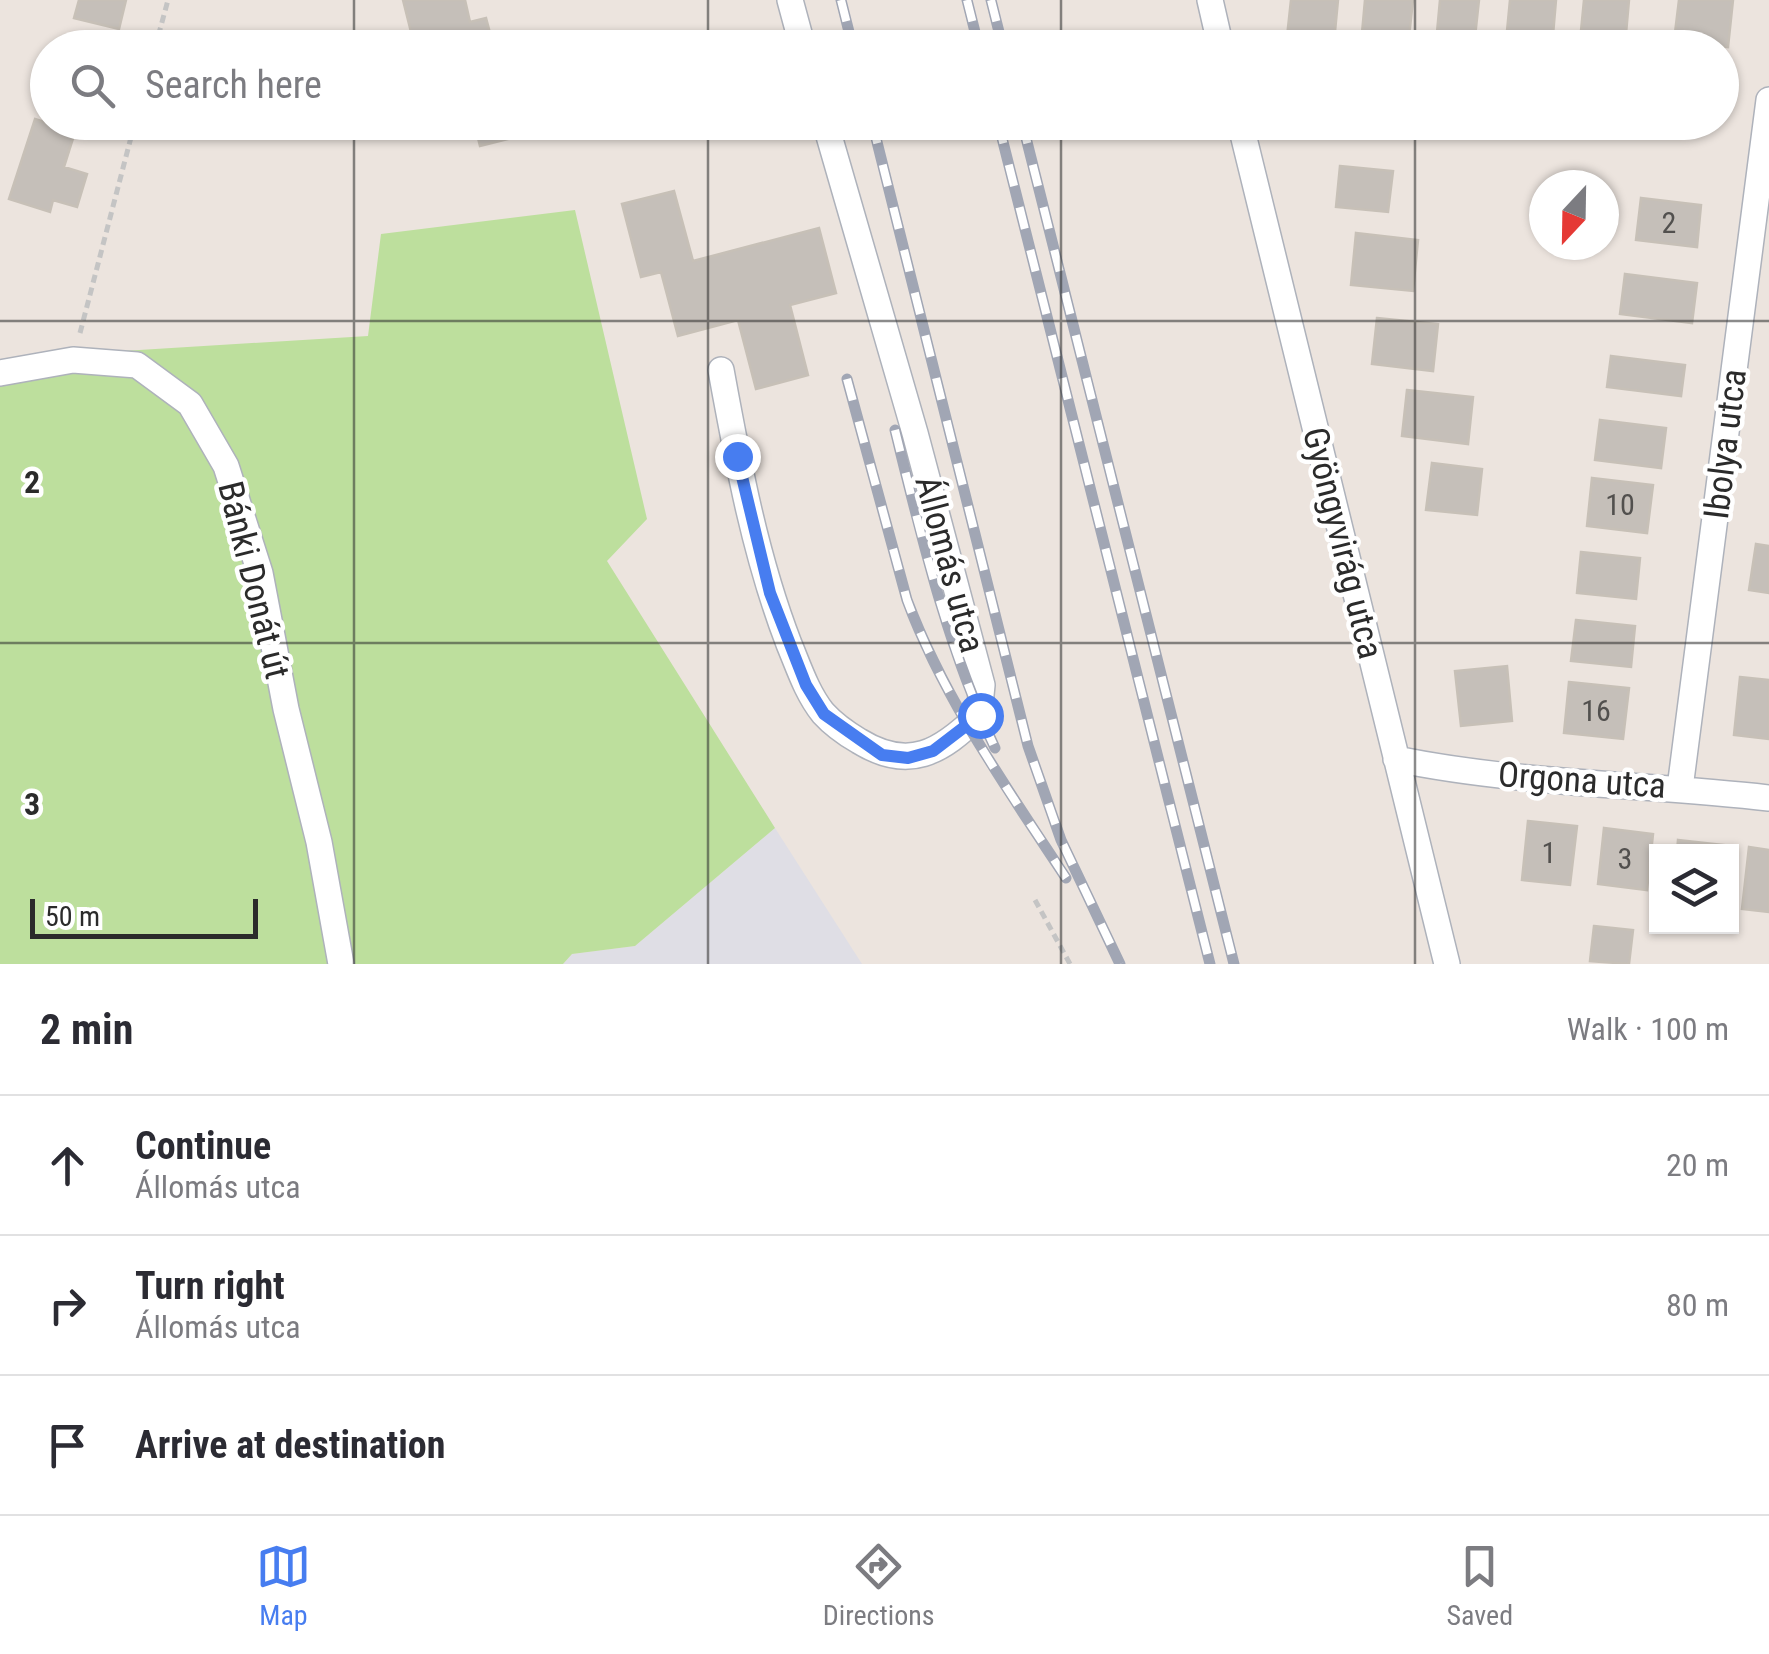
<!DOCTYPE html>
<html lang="en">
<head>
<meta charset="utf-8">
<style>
	body { margin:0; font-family:"Roboto Condensed",sans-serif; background:#f2f2f3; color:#2b2b33 }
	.controls { position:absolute; right:30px; bottom:30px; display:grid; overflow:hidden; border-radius:0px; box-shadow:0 2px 8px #0004 }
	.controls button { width:90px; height:90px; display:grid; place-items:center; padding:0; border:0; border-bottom:2px solid #e1e1e2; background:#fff; color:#2b2b33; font:50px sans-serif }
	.compass { position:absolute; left:1529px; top:170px; width:90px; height:90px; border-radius:50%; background:#fff; box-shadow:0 2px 8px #0004; rotate:202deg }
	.scale { position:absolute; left:30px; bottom:25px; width:228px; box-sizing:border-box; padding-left:10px; border:5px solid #2b2b2b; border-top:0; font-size:28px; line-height:35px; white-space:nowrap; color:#2b2b2b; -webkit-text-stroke:8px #fff; paint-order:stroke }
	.stop { position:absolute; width:30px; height:30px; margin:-22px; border:8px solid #477df0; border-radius:50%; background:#fff }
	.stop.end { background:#477df0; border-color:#fff; box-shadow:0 2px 10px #0008 }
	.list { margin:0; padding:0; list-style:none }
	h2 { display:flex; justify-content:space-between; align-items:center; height:130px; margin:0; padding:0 40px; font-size:42px }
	h2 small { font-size:32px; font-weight:400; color:#7c7c81 }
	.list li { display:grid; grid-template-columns:65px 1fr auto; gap:30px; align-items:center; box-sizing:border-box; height:140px; padding:0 40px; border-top:2px solid #e1e1e2 }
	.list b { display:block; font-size:38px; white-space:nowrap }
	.list p { margin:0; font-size:32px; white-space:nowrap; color:#7c7c81 }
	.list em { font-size:32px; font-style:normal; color:#7c7c81 }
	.icon { flex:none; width:55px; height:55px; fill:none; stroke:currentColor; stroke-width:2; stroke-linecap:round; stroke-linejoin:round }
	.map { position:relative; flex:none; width:1769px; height:964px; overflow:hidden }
	.search { position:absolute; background:#fff; box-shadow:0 2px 8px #0004; left:30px; right:30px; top:30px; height:110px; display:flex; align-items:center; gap:25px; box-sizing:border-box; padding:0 35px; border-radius:55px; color:#7c7c81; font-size:38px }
	.sheet { height:550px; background:#fff }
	nav { display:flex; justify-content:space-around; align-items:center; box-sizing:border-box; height:140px; border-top:2px solid #e1e1e2; background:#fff; font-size:28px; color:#7c7c81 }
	nav a { display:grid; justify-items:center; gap:5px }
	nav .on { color:#477df0 }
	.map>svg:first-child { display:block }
	.industrial { fill:#dfdee5 }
	.green { fill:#bddf9d }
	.building { fill:#c5bfb9; stroke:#c7c0b7; stroke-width:2.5 }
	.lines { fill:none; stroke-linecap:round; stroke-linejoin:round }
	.minor-casing { stroke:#aeb2bb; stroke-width:28 }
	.path { stroke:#c4c4c4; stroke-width:5; stroke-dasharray:8 5; stroke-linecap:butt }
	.minor { stroke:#fff; stroke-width:25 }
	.rail-casing { stroke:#a1a6b4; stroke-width:11 }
	.rail { stroke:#fff; stroke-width:8; stroke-dasharray:22; stroke-linecap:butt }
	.route { stroke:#477df0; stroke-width:12 }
	.grid { fill:none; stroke:#2b2b2b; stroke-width:2.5; stroke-opacity:0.55 }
	.labels { text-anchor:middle; stroke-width:9; stroke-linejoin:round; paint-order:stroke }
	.number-label { font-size:30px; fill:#52504e }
	.street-label { font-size:35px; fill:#2b2b2b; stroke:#fff }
	.grid-label { font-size:32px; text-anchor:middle; font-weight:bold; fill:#2b2b2b; stroke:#fff; stroke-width:9; stroke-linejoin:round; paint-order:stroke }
</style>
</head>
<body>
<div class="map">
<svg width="1769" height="964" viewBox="0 0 1769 964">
	<rect width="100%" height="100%" fill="#ece4de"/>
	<path class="industrial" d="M775,828L862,964H563L572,954L635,946Z"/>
	<path class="green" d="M575,210L647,519L607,561L775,828L635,946L572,954L563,964H0V374L123,351L368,336L381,234Z"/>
	<path class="building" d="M79,0H126L119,29L74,18Z
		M403,0H465L470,22L486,18L494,48H429L427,40L414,44Z
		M1291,0H1338L1334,42L1287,37Z
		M1365,0H1413L1409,37L1362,33Z
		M1440,0H1479L1474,46L1436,43Z
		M1510,0H1556L1553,35L1507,31Z
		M1584,0H1629L1625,45L1580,41Z
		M1679,0H1733L1728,47L1674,41Z
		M35,119L75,132L64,167L87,174L77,207L53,200L50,212L9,199Z
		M474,122H538L540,131L480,146Z
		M1340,166L1393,171L1388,212L1336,207Z
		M674,191L693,261L819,228L836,293L790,305L808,375L756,389L738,320L678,336L661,272L641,277L622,204Z
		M1641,198L1701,205L1697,247L1636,240Z
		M1356,233L1418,240L1413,291L1351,285Z
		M1625,274L1697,283L1692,323L1620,314Z
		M1377,318L1438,324L1433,371L1372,364Z
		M1611,356L1685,365L1681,396L1607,387Z
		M1407,390L1473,397L1468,444L1402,436Z
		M1600,420L1666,428L1661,468L1595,460Z
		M1432,463L1482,469L1477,515L1426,510Z
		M1592,478L1653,485L1647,533L1587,526Z
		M1756,544L1769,546V593L1749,590Z
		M1581,552L1640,558L1636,599L1577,593Z
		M1576,620L1635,626L1631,667L1571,661Z
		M1507,666L1512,721L1461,726L1455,671Z
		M1740,677L1769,680V739L1734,735Z
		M1569,682L1629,688L1623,739L1564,733Z
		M1528,821L1577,826L1570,885L1522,880Z
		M1604,828L1653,834L1647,890L1598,884Z
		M1678,840L1733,846L1732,856V852H1677Z
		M1749,847L1769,850V912L1742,909Z
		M1594,926L1633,930L1629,964L1590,961Z"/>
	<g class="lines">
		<g class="minor-casing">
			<path id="minor" d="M790,0L803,48
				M1210,0L1221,48
				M1240,122L1447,964
				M721,370C738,463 755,556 789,644C799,668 807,693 823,713C833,724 847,734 859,741C909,772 941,752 979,715L982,685L915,433L825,122
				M0,373L73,360L137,365L190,404L226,466L260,573L286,709L319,842L341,964
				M1396,759C1518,784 1645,784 1769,798
				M1680,788L1769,100"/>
		</g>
		<path class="path" d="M155,48L168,0
			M80,333L135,122
			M1035,900L1070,964"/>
		<use href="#minor" class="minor"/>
		<g class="rail-casing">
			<path id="rail" d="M841,0L853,48
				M967,0L979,48
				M991,0L1003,48
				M872,122L1028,746L1061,840L1120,964
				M998,122L1210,964
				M1022,122L1234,964
				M847,379L907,600C945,701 1007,788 1066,878
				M895,430C922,539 947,646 995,748"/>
		</g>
		<use href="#rail" class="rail"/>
	</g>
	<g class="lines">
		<path class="route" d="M737,456L770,593L806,685L824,714L882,755L908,758L933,751L980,715"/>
	</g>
	<path class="grid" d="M354,0V48M708,0V48M1061,0V48M1415,0V48M354,122V964M708,122V964M1061,122V964M1415,122V964M0,321H1769M0,643H1769"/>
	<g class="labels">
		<g class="number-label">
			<text x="1669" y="233">2</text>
			<text x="1620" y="515">10</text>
			<text x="1596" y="721">16</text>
			<text x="1549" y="863">1</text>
			<text x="1625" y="869">3</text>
		</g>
		<g class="street-label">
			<text transform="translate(1725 444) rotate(-83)" y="12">Ibolya utca</text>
			<text transform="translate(1343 543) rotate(76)" y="12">Gyöngyvirág utca</text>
			<text transform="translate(950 564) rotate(75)" y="12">Állomás utca</text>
			<text transform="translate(254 580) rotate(76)" y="12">Bánki Donát út</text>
			<text transform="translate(1582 780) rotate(4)" y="12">Orgona utca</text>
		</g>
	</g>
	<g class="grid-label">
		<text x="32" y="493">2</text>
		<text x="32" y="815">3</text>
	</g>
</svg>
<div class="controls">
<button><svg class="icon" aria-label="layers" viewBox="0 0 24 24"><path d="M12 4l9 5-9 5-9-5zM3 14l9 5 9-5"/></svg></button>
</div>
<svg class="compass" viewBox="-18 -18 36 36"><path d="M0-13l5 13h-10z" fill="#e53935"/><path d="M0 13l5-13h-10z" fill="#7c7c81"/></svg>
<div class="scale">50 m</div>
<div class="stop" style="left:980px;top:715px"></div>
<div class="stop end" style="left:737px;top:456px"></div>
<div class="search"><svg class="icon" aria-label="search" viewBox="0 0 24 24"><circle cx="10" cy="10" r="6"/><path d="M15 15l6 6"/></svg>Search here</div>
</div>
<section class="sheet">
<h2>2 min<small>Walk · 100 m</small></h2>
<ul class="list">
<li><svg class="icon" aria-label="ahead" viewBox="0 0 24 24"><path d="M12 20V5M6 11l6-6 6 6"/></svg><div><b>Continue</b><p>Állomás utca</p></div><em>20 m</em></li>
<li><svg class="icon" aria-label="right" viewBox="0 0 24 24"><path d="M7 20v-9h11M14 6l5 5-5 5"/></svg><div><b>Turn right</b><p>Állomás utca</p></div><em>80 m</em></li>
<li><svg class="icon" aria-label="arrive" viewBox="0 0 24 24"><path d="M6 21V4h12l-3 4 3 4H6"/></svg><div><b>Arrive at destination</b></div></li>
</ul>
</section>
<nav>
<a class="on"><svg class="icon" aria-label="map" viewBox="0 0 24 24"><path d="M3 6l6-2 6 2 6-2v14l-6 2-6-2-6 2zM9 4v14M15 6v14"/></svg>Map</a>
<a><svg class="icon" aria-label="directions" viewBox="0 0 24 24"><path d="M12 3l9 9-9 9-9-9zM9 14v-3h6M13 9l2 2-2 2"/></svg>Directions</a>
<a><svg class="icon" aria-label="saved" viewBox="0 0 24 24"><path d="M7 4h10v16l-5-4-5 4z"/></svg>Saved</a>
</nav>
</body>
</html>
